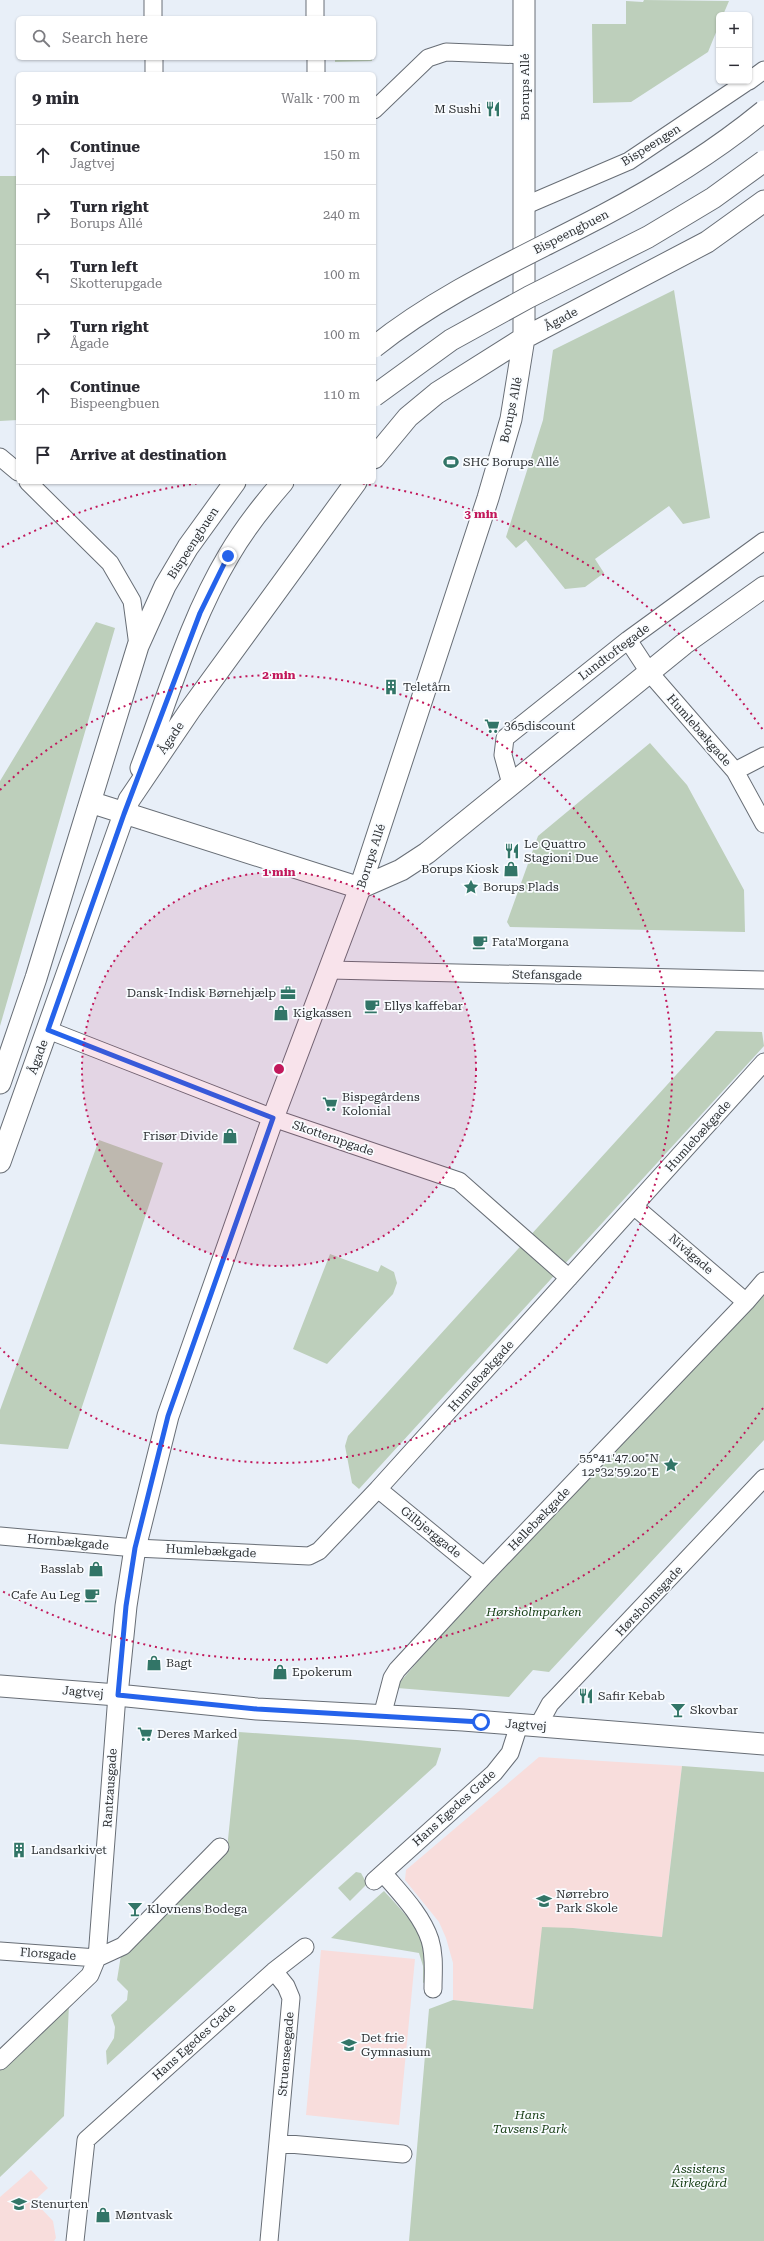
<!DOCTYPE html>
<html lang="en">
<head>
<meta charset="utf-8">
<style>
	body { margin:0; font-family:"Roboto Serif",serif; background:#f2f2f3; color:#2b2b33 }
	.controls { position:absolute; right:12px; top:12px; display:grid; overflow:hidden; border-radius:6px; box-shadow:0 1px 3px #0004 }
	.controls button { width:36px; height:36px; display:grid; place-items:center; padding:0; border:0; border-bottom:1px solid #e1e1e2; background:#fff; color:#2b2b33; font:20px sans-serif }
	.stop { position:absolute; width:12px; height:12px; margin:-9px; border:3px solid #2563eb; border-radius:50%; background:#fff }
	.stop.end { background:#2563eb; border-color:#fff; box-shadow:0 1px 4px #0008 }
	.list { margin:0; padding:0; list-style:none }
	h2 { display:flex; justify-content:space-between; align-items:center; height:52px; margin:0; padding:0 16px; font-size:17px }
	h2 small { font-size:13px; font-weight:400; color:#7c7c81 }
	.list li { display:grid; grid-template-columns:26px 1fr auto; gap:12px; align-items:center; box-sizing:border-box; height:60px; padding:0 16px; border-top:1px solid #e1e1e2 }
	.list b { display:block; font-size:15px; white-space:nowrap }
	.list p { margin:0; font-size:13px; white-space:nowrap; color:#7c7c81 }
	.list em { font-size:13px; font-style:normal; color:#7c7c81 }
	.icon { flex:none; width:22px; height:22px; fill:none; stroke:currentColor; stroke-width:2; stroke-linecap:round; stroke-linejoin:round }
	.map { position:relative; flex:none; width:764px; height:2241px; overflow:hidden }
	.search { position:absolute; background:#fff; box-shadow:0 1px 3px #0004; left:16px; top:16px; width:360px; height:44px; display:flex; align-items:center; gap:10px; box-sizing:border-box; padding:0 14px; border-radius:6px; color:#7c7c81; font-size:15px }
	.panel { position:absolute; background:#fff; box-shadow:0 1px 3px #0004; left:16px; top:72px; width:360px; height:412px; border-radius:6px }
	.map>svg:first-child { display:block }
	.education { fill:#f8dddc }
	.green { fill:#bdcfbb }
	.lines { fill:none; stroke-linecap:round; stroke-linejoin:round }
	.minor-casing { stroke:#686e76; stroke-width:19 }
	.tertiary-casing { stroke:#686e76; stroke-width:23 }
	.minor { stroke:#fff; stroke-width:17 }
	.tertiary { stroke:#fff; stroke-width:21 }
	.tertiary-bridge-casing { stroke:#686e76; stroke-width:23; stroke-linecap:butt }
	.tertiary-bridge { stroke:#fff; stroke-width:21 }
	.route { stroke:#2563eb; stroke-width:5 }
	.ring { fill:none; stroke:#c2185b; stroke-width:2; stroke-dasharray:2 4 }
	.labels { text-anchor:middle; stroke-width:3.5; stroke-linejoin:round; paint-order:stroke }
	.street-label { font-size:12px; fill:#2e3134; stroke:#f9fcff }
	.poi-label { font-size:12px; fill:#2e3134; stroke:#f9fcff; text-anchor:start }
	.park-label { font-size:12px; font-style:italic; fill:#123a10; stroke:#f9fcff }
	.centre { fill:#c2185b; stroke:#f9fcff; stroke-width:2 }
	.ring-label { font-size:12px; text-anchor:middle; font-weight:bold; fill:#c2185b; stroke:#f9fcff; stroke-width:3.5; stroke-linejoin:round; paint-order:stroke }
</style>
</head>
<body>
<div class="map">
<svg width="764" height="2241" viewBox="0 0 764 2241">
	<rect width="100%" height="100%" fill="#e8eff8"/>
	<path class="education" d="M539,1757L682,1766L662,1937L573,1928L533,2009L453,2000V1963L446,1938L439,1922L405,1880L406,1870Z
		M321,1950L415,1959L399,2125L306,2115Z
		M31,2170L48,2188L34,2201L53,2221L56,2238L54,2241H0V2197Z"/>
	<path class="green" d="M644,0L729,1L723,15H719V25L708,52L631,102L593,103L592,24H626V1L643,2Z
		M335,58H372V61L335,62Z
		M0,176H18V420L0,421Z
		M674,290L710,518L683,524L669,506L595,559L604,573L585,587L565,589L526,540L516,548L506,537L543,420L553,350Z
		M96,622L115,628L0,1026V781Z
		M650,743L687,785L744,890L745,932L510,927L507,922L538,836Z
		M716,1031L762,1032L764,1046L359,1489L352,1483L345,1446L348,1436Z
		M99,1140L163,1163L68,1449L0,1444V1410Z
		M330,1254L378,1272L381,1265L394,1272L397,1283L393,1294L327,1364L293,1349Z
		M764,1292V1440L549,1672L533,1670L509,1697L397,1688L400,1682L432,1645Z
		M239,1732L357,1740L441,1748V1750L436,1765L107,2065L106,2051L114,2038L115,2027L111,2015L127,2000L128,1991L117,1980L121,1955L227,1849Z
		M682,1766L764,1772V2241H409L429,2009L453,2000L533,2009L542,1927L573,1928L662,1937Z
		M356,1872L361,1873L367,1884L350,1901L338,1888Z
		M384,1891C415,1925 425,1932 427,1981L423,1983V1966L419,1953L331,1938Z
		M69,2004L64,2116L0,2177V2068Z"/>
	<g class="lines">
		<g class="minor-casing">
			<path id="minor" d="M153,0V18
				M315,0V18
				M154,58V74
				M316,58V74
				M749,81L764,70
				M374,110L428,58L446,52L525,55
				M524,206L629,161L748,81
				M0,457L18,472
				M28,482L110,563L132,601L138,646
				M628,640L649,672L735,771L764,824
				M735,771L764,756
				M511,784L503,755L505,738L628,640L764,541
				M330,970L764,980
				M48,1030L273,1118L459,1181L569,1278
				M635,1207L746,1302
				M378,1489L484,1576
				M0,1536L135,1548L309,1556L319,1551L378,1489L764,1062
				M382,1716L392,1678L397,1670L484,1576L746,1302L764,1281
				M538,1726L550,1704L764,1478
				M383,1873C400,1893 422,1915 430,1940C435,1956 433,1973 433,1989
				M374,1881L494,1773L510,1753L519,1725
				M0,1951L97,1958L123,1946L220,1847
				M0,2061L90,1975L97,1958L117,1695
				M278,2143L403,2154
				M75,2241L86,2140L274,1971L305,1947
				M269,2241L291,1998L286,1986L274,1971"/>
		</g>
		<g class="tertiary-casing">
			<path id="tertiary" d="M374,458L408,417L437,393L524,338L707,242L764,201
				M141,768C168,697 190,620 229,555C244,529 263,505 283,482
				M90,802L360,888
				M360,888L401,870L427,853L684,644L764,587
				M0,1083L36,978L138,646L165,586L188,547L235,482
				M0,1162L129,800L190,710L356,482
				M0,1686L117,1695L257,1709L463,1720L764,1744
				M117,1695L126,1606L135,1548L168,1416L273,1118L360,888L488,498L511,419L524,338V0"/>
		</g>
		<use href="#minor" class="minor"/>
		<use href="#tertiary" class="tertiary"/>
		<g class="tertiary-bridge-casing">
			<path id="tertiary-bridge" d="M374,347C443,292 524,257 602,216C659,186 714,152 764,111
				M374,396L451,340L529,297L648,237L713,198L764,161"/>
		</g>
		<use href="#tertiary-bridge" class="tertiary-bridge"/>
	</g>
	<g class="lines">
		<path class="route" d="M228,556L200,613L124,814L48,1030L273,1118L168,1416L135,1548L126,1606L118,1695L257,1709L481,1722"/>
	</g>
	<circle cx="279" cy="1069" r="197" fill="#c2185b" fill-opacity=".12"/>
	<g class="ring">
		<circle cx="279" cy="1069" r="197"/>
		<path d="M0 790A394 394 0 1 1 0 1348"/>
		<path d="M763 1408A591 591 0 0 1 2 1591M2 547A591 591 0 0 1 207 482M351 482A591 591 0 0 1 763 730"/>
	</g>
	<defs>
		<g id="restaurant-bare" transform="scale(1.2)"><path d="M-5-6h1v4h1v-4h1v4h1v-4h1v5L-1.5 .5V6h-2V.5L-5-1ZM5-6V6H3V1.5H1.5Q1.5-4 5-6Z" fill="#327567" stroke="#f9fcff" stroke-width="2.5" paint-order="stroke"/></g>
		<g id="stadium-bare" transform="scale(1.2)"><path d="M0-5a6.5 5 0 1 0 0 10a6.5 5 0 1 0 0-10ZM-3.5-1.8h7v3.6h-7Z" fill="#327567" stroke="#f9fcff" stroke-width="2.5" paint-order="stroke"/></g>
		<g id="building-bare" transform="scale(1.2)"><path d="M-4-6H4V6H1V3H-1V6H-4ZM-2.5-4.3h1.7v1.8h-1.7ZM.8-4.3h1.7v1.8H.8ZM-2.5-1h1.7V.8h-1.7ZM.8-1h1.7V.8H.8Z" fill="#327567" stroke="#f9fcff" stroke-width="2.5" paint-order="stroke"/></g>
		<g id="supermarket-bare" transform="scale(1.2)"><path d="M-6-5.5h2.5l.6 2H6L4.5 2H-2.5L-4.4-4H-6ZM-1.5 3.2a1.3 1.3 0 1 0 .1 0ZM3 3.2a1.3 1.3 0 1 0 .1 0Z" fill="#327567" stroke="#f9fcff" stroke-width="2.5" paint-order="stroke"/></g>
		<g id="shop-bare" transform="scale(1.2)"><path d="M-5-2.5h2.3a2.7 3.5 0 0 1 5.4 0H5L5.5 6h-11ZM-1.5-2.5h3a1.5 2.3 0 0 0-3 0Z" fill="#327567" stroke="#f9fcff" stroke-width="2.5" paint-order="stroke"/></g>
		<g id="sight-bare" transform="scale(1.2)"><path d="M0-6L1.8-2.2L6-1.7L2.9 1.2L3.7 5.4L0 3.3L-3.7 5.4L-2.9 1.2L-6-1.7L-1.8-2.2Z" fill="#327567" stroke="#f9fcff" stroke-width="2.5" paint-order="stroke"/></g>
		<g id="cafe-bare" transform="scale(1.2)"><path d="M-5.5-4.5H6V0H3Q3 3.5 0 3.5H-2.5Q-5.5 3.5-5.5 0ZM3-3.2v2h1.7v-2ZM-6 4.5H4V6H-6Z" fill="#327567" stroke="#f9fcff" stroke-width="2.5" paint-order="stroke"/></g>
		<g id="office-bare" transform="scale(1.2)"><path d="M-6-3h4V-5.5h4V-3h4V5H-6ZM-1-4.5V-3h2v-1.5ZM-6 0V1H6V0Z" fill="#327567" stroke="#f9fcff" stroke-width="2.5" paint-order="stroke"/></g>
		<g id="bar-bare" transform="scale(1.2)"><path d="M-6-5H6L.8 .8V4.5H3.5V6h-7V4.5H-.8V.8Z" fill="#327567" stroke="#f9fcff" stroke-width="2.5" paint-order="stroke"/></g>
		<g id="school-bare" transform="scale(1.2)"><path d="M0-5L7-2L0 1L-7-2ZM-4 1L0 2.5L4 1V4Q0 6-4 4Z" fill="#327567" stroke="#f9fcff" stroke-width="2.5" paint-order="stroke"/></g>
	</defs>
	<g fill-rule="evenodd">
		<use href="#restaurant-bare" x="493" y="109"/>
		<use href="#stadium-bare" x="451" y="462"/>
		<use href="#building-bare" x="391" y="687"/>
		<use href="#supermarket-bare" x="492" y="726"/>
		<use href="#restaurant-bare" x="512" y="851"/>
		<use href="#shop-bare" x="511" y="869"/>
		<use href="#sight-bare" x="471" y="887"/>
		<use href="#cafe-bare" x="480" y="942"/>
		<use href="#office-bare" x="288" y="993"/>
		<use href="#cafe-bare" x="372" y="1006"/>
		<use href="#shop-bare" x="281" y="1013"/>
		<use href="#supermarket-bare" x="330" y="1104"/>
		<use href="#shop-bare" x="230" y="1136"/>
		<use href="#sight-bare" x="671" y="1465"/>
		<use href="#shop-bare" x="96" y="1569"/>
		<use href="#cafe-bare" x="92" y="1595"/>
		<use href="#shop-bare" x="154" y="1663"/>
		<use href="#shop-bare" x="280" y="1672"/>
		<use href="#restaurant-bare" x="586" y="1696"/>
		<use href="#bar-bare" x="678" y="1710"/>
		<use href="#supermarket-bare" x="145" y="1734"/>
		<use href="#building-bare" x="19" y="1850"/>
		<use href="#school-bare" x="544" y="1901"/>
		<use href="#bar-bare" x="135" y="1909"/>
		<use href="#school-bare" x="349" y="2045"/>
		<use href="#school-bare" x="19" y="2204"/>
		<use href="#shop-bare" x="103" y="2215"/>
	</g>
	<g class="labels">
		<g class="street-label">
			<text transform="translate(525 87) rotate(-90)" y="4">Borups Allé</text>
			<text transform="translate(651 145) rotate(-32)" y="4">Bispeengen</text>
			<text transform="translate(571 232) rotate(-27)" y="4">Bispeengbuen</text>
			<text transform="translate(561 319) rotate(-28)" y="4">Ågade</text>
			<text transform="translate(511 410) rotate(-78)" y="4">Borups Allé</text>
			<text transform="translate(193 543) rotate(-57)" y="4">Bispeengbuen</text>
			<text transform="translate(614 652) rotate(-37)" y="4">Lundtoftegade</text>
			<text transform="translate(699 730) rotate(49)" y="4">Humlebækgade</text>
			<text transform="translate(171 738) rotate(-56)" y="4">Ågade</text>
			<text transform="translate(371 856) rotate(-72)" y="4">Borups Allé</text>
			<text transform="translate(547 975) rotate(1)" y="4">Stefansgade</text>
			<text transform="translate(38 1057) rotate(-70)" y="4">Ågade</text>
			<text transform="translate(698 1136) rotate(-48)" y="4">Humlebækgade</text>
			<text transform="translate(333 1138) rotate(19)" y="4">Skotterupgade</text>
			<text transform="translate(691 1254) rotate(41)" y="4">Nivågade</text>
			<text transform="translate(481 1376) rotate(-48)" y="4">Humlebækgade</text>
			<text transform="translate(539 1519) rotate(-46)" y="4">Hellebækgade</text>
			<text transform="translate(431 1532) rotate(39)" y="4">Gilbjerggade</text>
			<text transform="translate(68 1542) rotate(5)" y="4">Hornbækgade</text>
			<text transform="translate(211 1551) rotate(3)" y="4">Humlebækgade</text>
			<text transform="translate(649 1601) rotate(-47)" y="4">Hørsholmsgade</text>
			<text transform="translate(83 1692) rotate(5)" y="4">Jagtvej</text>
			<text transform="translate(526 1725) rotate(4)" y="4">Jagtvej</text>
			<text transform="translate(110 1788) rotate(-86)" y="4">Rantzausgade</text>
			<text transform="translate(454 1808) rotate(-42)" y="4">Hans Egedes Gade</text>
			<text transform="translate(48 1954) rotate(4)" y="4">Florsgade</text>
			<text transform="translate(194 2042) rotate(-42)" y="4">Hans Egedes Gade</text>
			<text transform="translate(286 2054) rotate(-85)" y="4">Struenseegade</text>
		</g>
		<g class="poi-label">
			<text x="481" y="113" text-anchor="end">M Sushi</text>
			<text x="463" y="466">SHC Borups Allé</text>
			<text x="403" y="691">Teletårn</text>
			<text x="504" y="730">365discount</text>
			<text x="524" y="848">Le Quattro<tspan x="524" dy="14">Stagioni Due</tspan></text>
			<text x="499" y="873" text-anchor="end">Borups Kiosk</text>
			<text x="483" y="891">Borups Plads</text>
			<text x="492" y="946">Fata'Morgana</text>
			<text x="276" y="997" text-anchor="end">Dansk-Indisk Børnehjælp</text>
			<text x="384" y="1010">Ellys kaffebar</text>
			<text x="293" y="1017">Kigkassen</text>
			<text x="342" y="1101">Bispegårdens<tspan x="342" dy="14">Kolonial</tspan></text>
			<text x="218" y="1140" text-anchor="end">Frisør Divide</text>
			<text x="659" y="1462" text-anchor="end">55°41′47.00"N<tspan x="659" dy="14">12°32′59.20"E</tspan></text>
			<text x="84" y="1573" text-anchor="end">Basslab</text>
			<text x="80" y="1599" text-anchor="end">Cafe Au Leg</text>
			<text x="166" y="1667">Bagt</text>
			<text x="292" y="1676">Epokerum</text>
			<text x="598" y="1700">Safir Kebab</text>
			<text x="690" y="1714">Skovbar</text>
			<text x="157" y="1738">Deres Marked</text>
			<text x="31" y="1854">Landsarkivet</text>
			<text x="556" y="1898">Nørrebro<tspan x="556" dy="14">Park Skole</tspan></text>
			<text x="147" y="1913">Klovnens Bodega</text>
			<text x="361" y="2042">Det frie<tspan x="361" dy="14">Gymnasium</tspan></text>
			<text x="31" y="2208">Stenurten</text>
			<text x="115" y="2219">Møntvask</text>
		</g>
		<g class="park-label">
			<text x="534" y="1616">Hørsholmparken</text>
			<text x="530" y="2119">Hans<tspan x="530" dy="14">Tavsens Park</tspan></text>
			<text x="699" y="2173">Assistens<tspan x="699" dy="14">Kirkegård</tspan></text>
		</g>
	</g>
	<circle cx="279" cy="1069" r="6" class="centre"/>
	<g class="ring-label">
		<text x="481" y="518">3 min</text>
		<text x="279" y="679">2 min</text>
		<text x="279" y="876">1 min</text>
	</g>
</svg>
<div class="controls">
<button>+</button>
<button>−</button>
</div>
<div class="stop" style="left:481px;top:1722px"></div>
<div class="stop end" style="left:228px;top:556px"></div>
<div class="search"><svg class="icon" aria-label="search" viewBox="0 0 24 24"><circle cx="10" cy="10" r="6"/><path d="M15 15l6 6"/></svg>Search here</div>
<section class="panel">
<h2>9 min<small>Walk · 700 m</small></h2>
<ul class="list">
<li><svg class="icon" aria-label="ahead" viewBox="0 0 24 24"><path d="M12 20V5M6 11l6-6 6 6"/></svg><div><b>Continue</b><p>Jagtvej</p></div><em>150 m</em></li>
<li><svg class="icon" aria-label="right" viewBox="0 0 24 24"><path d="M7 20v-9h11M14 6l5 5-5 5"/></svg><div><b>Turn right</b><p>Borups Allé</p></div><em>240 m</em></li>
<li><svg class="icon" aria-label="left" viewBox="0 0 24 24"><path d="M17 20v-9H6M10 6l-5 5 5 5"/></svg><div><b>Turn left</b><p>Skotterupgade</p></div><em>100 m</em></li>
<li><svg class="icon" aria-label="right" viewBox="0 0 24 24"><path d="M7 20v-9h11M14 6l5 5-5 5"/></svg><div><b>Turn right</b><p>Ågade</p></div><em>100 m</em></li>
<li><svg class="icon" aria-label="ahead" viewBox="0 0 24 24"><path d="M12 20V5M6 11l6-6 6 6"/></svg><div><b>Continue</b><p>Bispeengbuen</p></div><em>110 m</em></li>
<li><svg class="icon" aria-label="arrive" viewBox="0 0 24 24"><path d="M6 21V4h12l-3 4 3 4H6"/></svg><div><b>Arrive at destination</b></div></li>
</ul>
</section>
</div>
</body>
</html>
